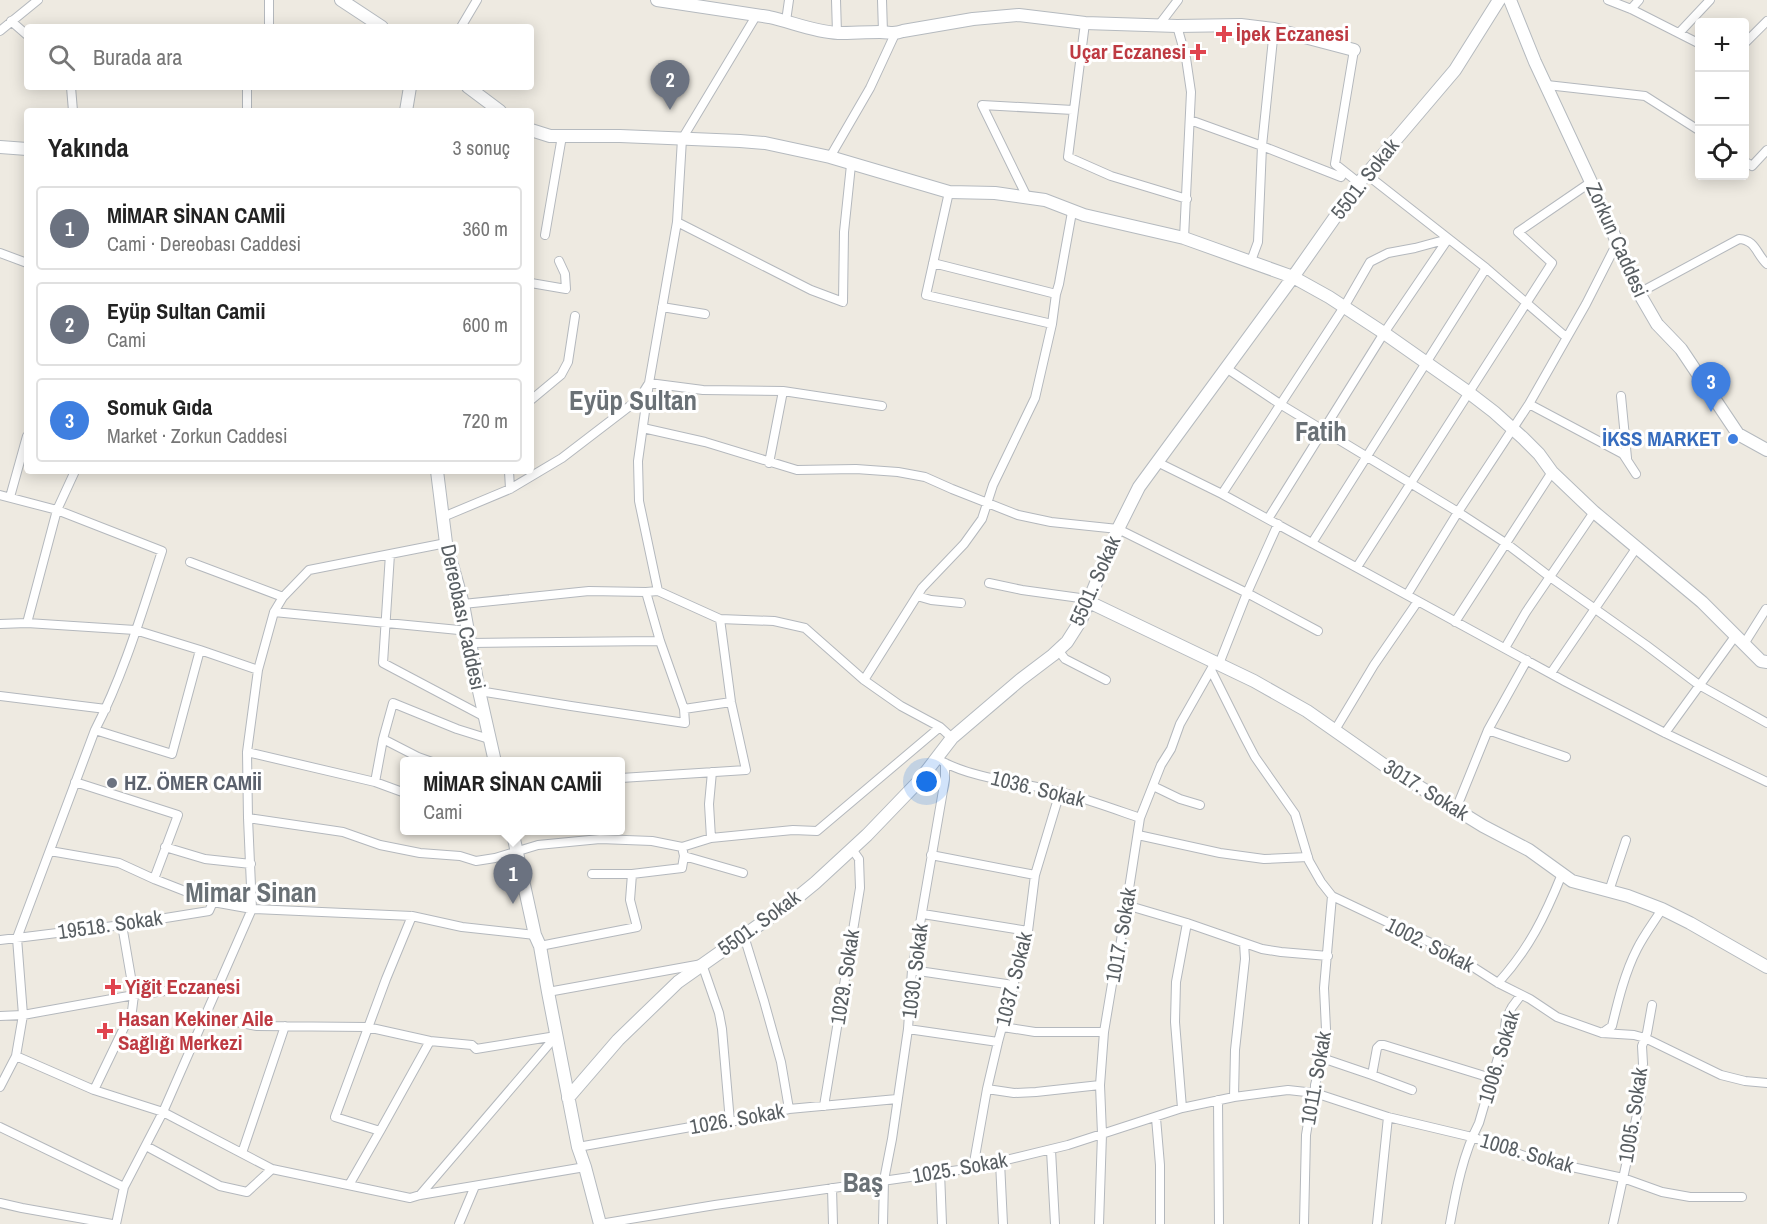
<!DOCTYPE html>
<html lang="tr">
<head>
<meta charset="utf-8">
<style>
	body { margin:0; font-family:"Archivo Narrow",sans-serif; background:#f6f6f6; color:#222 }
	.controls { position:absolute; right:18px; top:18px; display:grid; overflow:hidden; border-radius:6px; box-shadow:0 3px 15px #0003 }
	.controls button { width:54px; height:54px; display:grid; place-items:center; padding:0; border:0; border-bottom:2px solid #e0e0e0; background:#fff; color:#222; font:30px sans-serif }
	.you { position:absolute; left:927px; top:782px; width:21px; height:21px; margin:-15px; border:4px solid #fff; border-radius:50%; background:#1a73e8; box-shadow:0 0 0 9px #1a73e833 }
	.badge { display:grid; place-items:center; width:39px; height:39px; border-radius:50%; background:#f91c1f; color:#fff; font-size:20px; font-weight:700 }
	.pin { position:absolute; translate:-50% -50px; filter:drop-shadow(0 2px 3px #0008) }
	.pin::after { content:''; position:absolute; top:32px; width:21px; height:18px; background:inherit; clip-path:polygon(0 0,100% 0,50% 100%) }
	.popup { position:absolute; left:400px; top:757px; width:225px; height:78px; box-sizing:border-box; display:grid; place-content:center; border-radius:6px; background:#fff; filter:drop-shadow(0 2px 4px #0005); font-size:20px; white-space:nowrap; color:#767676 }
	.popup b { font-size:22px; color:#222 }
	.popup::after { content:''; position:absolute; left:50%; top:100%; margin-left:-12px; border:12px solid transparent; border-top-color:#fff }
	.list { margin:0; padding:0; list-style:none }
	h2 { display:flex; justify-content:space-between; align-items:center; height:78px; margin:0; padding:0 24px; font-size:26px }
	h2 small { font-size:20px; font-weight:400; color:#767676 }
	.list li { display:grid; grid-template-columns:39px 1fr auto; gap:18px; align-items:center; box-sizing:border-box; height:84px; margin:0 12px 12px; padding:0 12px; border:2px solid #e0e0e0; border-radius:6px }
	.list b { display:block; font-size:22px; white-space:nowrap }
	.list p { margin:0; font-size:20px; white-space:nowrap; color:#767676 }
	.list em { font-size:20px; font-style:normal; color:#767676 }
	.icon { flex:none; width:33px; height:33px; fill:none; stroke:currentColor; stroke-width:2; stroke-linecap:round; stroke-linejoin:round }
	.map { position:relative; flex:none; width:1767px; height:1224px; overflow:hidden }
	.search { position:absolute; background:#fff; box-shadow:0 3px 15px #0003; left:24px; top:24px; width:510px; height:66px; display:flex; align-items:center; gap:15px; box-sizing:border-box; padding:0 21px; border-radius:6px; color:#767676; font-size:22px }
	.panel { position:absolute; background:#fff; box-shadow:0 3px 15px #0003; left:24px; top:108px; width:510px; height:366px; border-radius:6px }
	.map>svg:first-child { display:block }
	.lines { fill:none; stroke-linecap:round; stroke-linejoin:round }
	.street-casing { stroke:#b4b8bd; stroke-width:10 }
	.secondary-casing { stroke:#b5babf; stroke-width:14 }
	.street { stroke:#fff; stroke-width:8 }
	.secondary { stroke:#fff; stroke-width:12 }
	.health-dot { fill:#e0444e; stroke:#fff; stroke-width:2 }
	.shop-dot { fill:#3f7fe0; stroke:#fff; stroke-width:2 }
	.worship-dot { fill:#6b7280; stroke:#fff; stroke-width:2 }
	.labels { text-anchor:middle; stroke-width:6; stroke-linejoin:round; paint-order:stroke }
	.health-label { font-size:21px; font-weight:bold; fill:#be3a42; stroke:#fff; text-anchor:start }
	.street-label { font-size:21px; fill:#595f63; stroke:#fff }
	.shop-label { font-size:21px; font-weight:bold; fill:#366cbe; stroke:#fff; text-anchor:end }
	.worship-label { font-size:21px; font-weight:bold; fill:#5b616d; stroke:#fff; text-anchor:start }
	.district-label { font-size:27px; font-weight:bold; fill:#6a7176; stroke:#fff }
</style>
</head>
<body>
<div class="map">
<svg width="1767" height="1224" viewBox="0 0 1767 1224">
	<rect width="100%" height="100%" fill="#eeeae1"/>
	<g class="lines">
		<g class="street-casing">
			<path id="street" d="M269,0V27
				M836,0L837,33
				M882,0L883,32
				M1608,0L1631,9L1700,44
				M1631,9L1639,0
				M11,21L27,35
				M786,21L789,0
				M1085,23L1068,157L1111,176L1187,199
				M1159,25L1178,0
				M1177,26L1186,58L1191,92L1184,238
				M461,27L477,0
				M1274,29L1262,146L1341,177L1344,171
				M0,31L38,0
				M1679,33L1710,0
				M1744,44L1767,21
				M1354,50L1335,164L1359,183
				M1547,85L1645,96L1700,131
				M71,87L73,111
				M247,87V111
				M1190,120L1262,146L1258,242L1251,261
				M830,157L870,88L895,34
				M1744,161L1752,166L1767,150
				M1366,174L1486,268L1566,337
				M949,192L926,295L1052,324
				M1027,197L982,105L1073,110
				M677,222L811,290L843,302L844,232L851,165
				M545,235L562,136
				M0,253L27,263
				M933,263L1056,294
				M531,283L566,289L565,274L559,261
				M1639,293L1739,239C1756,240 1756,254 1767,264
				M662,307L705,314
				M1226,368L1280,404L1458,512L1507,544L1550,577L1646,645L1699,685L1767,723
				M783,391L882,406
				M1621,396L1627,458
				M531,400L561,375L568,362L575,316
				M1529,404L1623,454L1636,474
				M643,428L705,442L797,470L856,469L898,472L925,477L952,489L1018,515L1051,522L1118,529L1247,593L1318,631
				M1157,462L1222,494L1566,682L1665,733L1767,782
				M509,471L510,489
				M1222,494L1344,307L1370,262L1388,253L1415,248L1448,239
				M0,495L57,510L162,551C142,612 124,674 95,730L17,938L23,1015L16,1056L0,1087
				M10,497L27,436
				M443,517L510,489L562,458L639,399L649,383L703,390L783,391L769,463
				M1268,519L1384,333L1448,239
				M1312,543L1486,268
				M390,554L383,663L485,717
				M190,562L283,597
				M1357,567L1552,263L1518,232L1591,182
				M989,583L1022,590L1080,598L1089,602
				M658,591L639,501L638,461L649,383L677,222L682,139L756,16
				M646,592L658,591L720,619L774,621L805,628L864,680L901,706L940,727L952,738
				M1407,595L1458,512L1529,404L1586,304L1617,243
				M917,596L931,600L961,603
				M463,604L589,591L646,592L660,641L684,709L685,723L571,706L479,691
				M274,612L469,631
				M1455,622L1552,472
				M27,623L57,510L75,471
				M0,624L27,623L135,630L200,650L258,670
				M471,643L660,641
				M1744,644L1766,609
				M1505,648L1526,612L1594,512
				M1058,650L1065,659L1106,680
				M1219,664L1247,593L1278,524
				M1211,670L1245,738L1255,757L1295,814L1309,861L1321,882L1332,896L1448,951L1498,983L1530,999L1557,1017L1602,1033L1634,1035L1645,1038L1721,1075L1745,1081L1767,1083
				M1551,673L1637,547
				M864,680L922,588L964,544L982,519L993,485L1035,398L1052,324L1056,294L1059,284L1072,212
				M0,696L106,709
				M684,709L731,702
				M95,730L172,754L200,650
				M1335,730L1374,665L1418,601
				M1488,730L1566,757
				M1665,733L1736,635
				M383,739L418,757L432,762
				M247,752L375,782L405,793
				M943,762C978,780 1022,782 1060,792C1087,799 1114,809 1140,818
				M621,778L746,770L731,702L720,619
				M75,782L178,815L154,879L213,902L252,909L412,916L462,927L535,935
				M375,782L383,739L393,703L457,729L489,739
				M1153,786L1180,799L1200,805
				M1456,809L1488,730L1527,660
				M248,818L343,832L380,845L420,853L460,856L476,861L495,858L538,845L600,839L652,841L682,847L684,856L743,873
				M1138,835L1220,853L1264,859L1308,857
				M711,838L709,804L712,772
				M165,847L205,859L251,864
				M682,847L711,838L793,830L817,831L940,727
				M50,851L119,863L154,879
				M931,855L1035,875
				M592,874H632
				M1609,891L1626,840
				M1126,905L1187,923L1262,949L1281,952L1328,956
				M923,914L1028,931
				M744,936L764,1001L781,1062L789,1109
				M0,940L122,925L209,911L213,902
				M540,946L637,927L630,900L632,874L682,868L684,856
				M912,970L1013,985
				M1498,983C1529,949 1545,916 1562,874
				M548,992L702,964L719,1013L722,1029L730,1122
				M0,1016L23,1015L134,995L220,984
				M206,1016L257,1026L367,1027L430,1041L472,1045L476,1049L556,1036
				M1003,1027L1035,1032H1104
				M908,1029L998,1042
				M1602,1033L1612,1026C1618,1001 1625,972 1637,949C1644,935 1654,922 1662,909
				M16,1056L94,1090L163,1112L272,1169L410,1198L420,1195L585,1167
				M1322,1058L1372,1075L1377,1048L1380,1045H1384L1491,1078
				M1372,1075L1412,1090
				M987,1089L1014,1093L1036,1092L1100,1085
				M94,1090L132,1011L134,995L122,925
				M1234,1097L1235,1050L1245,959L1244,943
				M1218,1100L1219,1224
				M824,1106L860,888L859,859L852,849
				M1182,1108L1175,1022L1176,982L1187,923
				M1156,1118L1160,1165V1224
				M0,1127L124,1187L116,1224
				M380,1131L430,1041
				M146,1146L220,1186L247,1192L272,1169
				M578,1147L702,1125L730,1122L789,1109L897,1099
				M1051,1150L1055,1224
				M242,1153L285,1026
				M1000,1162L1003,1224
				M973,1168L987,1089L998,1042L1028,931L1035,875L1060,792
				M940,1172L942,1224
				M349,1185L380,1131L335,1117L386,979L412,916
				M124,1187L163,1112L252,909L248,818L247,752L258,670L274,612L283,597L309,570L446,543
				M832,1188L833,1224
				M420,1195L556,1036
				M0,1203L22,1208L112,1224
				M459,1224L475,1186
				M600,1224L715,1205L973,1168L1068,1145L1182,1108L1234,1097L1288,1090L1315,1093L1388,1117L1472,1137L1530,1158L1623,1178L1662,1192L1690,1197H1742
				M883,1224L884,1180L892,1139L908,1029L912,970L945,779V763
				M1099,1224L1102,1134L1100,1085L1104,1032L1112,984L1117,966L1140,818L1161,765L1171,749L1180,724L1213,666
				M1304,1224L1306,1135L1311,1105L1315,1093V1085L1322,1058L1326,1029L1324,988L1332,896
				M1377,1224L1388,1117
				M1450,1224C1456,1190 1463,1154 1479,1123L1504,1037L1506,1019L1512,1007L1521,995
				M1613,1224L1638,1110L1641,1097L1639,1083L1643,1064L1642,1046L1647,1033L1652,1005"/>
		</g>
		<g class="secondary-casing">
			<path id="secondary" d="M341,0L382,27
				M657,0L769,17C792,22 814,32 838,33C852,33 866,32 880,32C890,32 893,35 903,31L973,19L1019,15L1085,23L1177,26L1241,25L1274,29L1354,50
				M1510,0L1535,62L1591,182L1639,293L1657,324L1681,349L1738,434L1767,450
				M468,87L500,111
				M406,111L410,87
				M531,130L550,136H620L740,141L765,143L830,157L949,192L995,193L1045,200L1084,215L1184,238L1293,277L1329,297L1384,333L1468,392L1494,412L1523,438L1539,454L1552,472L1594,512L1702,602L1761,661L1767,662
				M0,147L27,149
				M437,471L446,543L463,604L479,691L495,762
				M1089,602L1254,681L1307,711L1384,765L1483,826L1529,850L1572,881L1628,896L1662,909L1690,923L1767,967
				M512,830L535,935L540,946L548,992L578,1147L585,1167L600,1224
				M568,1098L618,1040L678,982L793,901L815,883L867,835L919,781L952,738L1020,680L1053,655L1067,642L1081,620L1118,529L1139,487L1293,277L1359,183L1455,70L1499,0"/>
		</g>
		<use href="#street" class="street"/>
		<use href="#secondary" class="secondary"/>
	</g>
	<g class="health-dot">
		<path d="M1221 25h6v6h6v6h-6v6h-6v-6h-6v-6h6z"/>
		<path d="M1195 43h6v6h6v6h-6v6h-6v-6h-6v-6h6z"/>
		<path d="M110 978h6v6h6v6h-6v6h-6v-6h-6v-6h6z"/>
		<path d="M102 1022h6v6h6v6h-6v6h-6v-6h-6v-6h6z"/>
	</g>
	<circle class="shop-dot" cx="1733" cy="439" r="6"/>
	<circle class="worship-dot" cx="112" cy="783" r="6"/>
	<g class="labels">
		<g class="health-label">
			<text x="1236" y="41">İpek Eczanesi</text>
			<text x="1186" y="59" text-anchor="end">Uçar Eczanesi</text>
			<text x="125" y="994">Yiğit Eczanesi</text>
			<text x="118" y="1026">Hasan Kekiner Aile<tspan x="118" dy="24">Sağlığı Merkezi</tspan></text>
		</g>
		<g class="street-label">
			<text transform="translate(1365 179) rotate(-52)" y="7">5501. Sokak</text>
			<text transform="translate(1617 240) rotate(66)" y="7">Zorkun Caddesi</text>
			<text transform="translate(1095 581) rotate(-66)" y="7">5501. Sokak</text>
			<text transform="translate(463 617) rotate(78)" y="7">Dereobası Caddesi</text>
			<text transform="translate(1038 789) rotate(14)" y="7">1036. Sokak</text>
			<text transform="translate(1426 790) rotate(32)" y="7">3017. Sokak</text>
			<text transform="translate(759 923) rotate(-36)" y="7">5501. Sokak</text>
			<text transform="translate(110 925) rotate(-8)" y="7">19518. Sokak</text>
			<text transform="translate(1121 935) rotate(-80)" y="7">1017. Sokak</text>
			<text transform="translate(1430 945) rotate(27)" y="7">1002. Sokak</text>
			<text transform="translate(915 971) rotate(-83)" y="7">1030. Sokak</text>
			<text transform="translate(845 977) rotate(-81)" y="7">1029. Sokak</text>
			<text transform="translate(1014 979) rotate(-76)" y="7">1037. Sokak</text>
			<text transform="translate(1499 1057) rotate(-73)" y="7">1006. Sokak</text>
			<text transform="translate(1316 1078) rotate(-80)" y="7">1011. Sokak</text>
			<text transform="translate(1633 1115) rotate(-81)" y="7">1005. Sokak</text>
			<text transform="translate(737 1119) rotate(-10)" y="7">1026. Sokak</text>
			<text transform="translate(1527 1153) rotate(16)" y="7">1008. Sokak</text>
			<text transform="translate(960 1168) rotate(-10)" y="7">1025. Sokak</text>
		</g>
		<g class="shop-label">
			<text x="1721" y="446">İKSS MARKET</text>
		</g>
		<g class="worship-label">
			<text x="124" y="790">HZ. ÖMER CAMİİ</text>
		</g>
		<g class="district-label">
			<text x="633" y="410">Eyüp Sultan</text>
			<text x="1321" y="441">Fatih</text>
			<text x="251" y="902">Mimar Sinan</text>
			<text x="863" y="1192">Baş</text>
		</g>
	</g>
</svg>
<div class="controls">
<button>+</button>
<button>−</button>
<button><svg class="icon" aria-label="locate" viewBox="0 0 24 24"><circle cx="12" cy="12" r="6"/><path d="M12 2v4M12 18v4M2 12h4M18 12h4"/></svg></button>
</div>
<div class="you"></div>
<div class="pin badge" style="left:513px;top:904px;background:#6b7280">1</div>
<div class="popup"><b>MİMAR SİNAN CAMİİ</b>Cami</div>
<div class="pin badge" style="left:670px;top:110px;background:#6b7280">2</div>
<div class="pin badge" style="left:1711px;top:412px;background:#3f7fe0">3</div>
<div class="search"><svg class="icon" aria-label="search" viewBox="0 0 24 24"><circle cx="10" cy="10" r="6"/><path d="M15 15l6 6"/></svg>Burada ara</div>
<section class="panel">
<h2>Yakında<small>3 sonuç</small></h2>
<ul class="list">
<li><span class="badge" style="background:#6b7280">1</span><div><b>MİMAR SİNAN CAMİİ</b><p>Cami · Dereobası Caddesi</p></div><em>360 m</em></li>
<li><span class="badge" style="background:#6b7280">2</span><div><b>Eyüp Sultan Camii</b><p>Cami</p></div><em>600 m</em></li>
<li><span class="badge" style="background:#3f7fe0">3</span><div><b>Somuk Gıda</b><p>Market · Zorkun Caddesi</p></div><em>720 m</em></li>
</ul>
</section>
</div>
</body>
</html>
